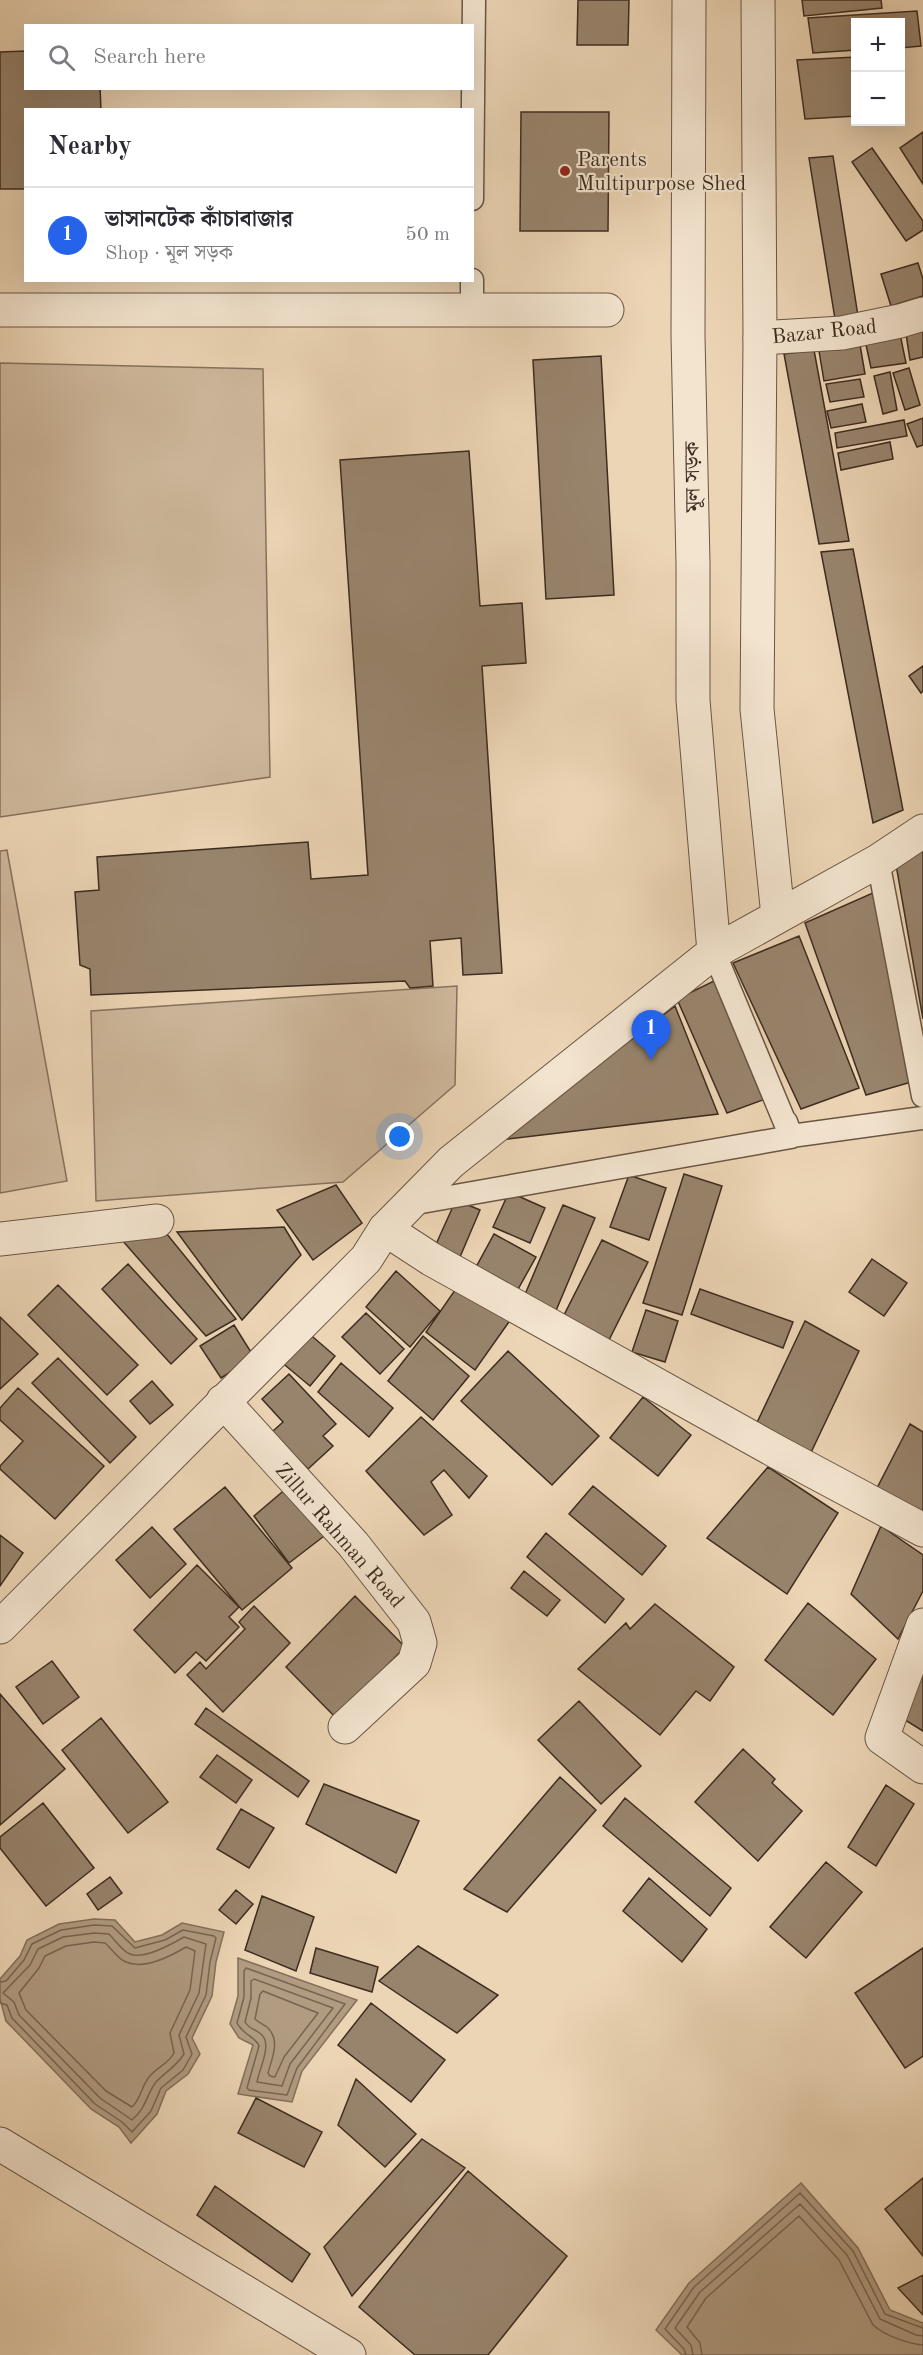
<!DOCTYPE html>
<html lang="en">
<head>
<meta charset="utf-8">
<style>
	body { margin:0; font-family:"Old Standard TT","Noto Serif Bengali",serif; background:#f2f2f3; color:#2b2b33 }
	.controls { position:absolute; right:18px; top:18px; display:grid; overflow:hidden; border-radius:0px; box-shadow:0 6px 24px #0002 }
	.controls button { width:54px; height:54px; display:grid; place-items:center; padding:0; border:0; border-bottom:2px solid #e1e1e2; background:#fff; color:#2b2b33; font:30px sans-serif }
	.you { position:absolute; left:400px; top:1137px; width:21px; height:21px; margin:-15px; border:4px solid #fff; border-radius:50%; background:#1a73e8; box-shadow:0 0 0 9px #1a73e833 }
	.badge { display:grid; place-items:center; width:39px; height:39px; border-radius:50%; background:#2563eb; color:#fff; font-size:20px; font-weight:700 }
	.pin { position:absolute; translate:-50% -50px; filter:drop-shadow(0 2px 3px #0008) }
	.pin::after { content:''; position:absolute; top:32px; width:21px; height:18px; background:inherit; clip-path:polygon(0 0,100% 0,50% 100%) }
	.list { margin:0; padding:0; list-style:none }
	h2 { display:flex; justify-content:space-between; align-items:center; height:78px; margin:0; padding:0 24px; font-size:26px }
	h2 small { font-size:20px; font-weight:400; color:#7c7c81 }
	.list li { display:grid; grid-template-columns:39px 1fr auto; gap:18px; align-items:center; box-sizing:border-box; height:96px; padding:0 24px; border-top:2px solid #e1e1e2 }
	.list b { display:block; font-size:22px; white-space:nowrap }
	.list p { margin:0; font-size:20px; white-space:nowrap; color:#7c7c81 }
	.list em { font-size:20px; font-style:normal; color:#7c7c81 }
	.icon { flex:none; width:33px; height:33px; fill:none; stroke:currentColor; stroke-width:2; stroke-linecap:round; stroke-linejoin:round }
	.map { position:relative; flex:none; width:923px; height:2355px; overflow:hidden }
	.search { position:absolute; background:#fff; box-shadow:0 6px 24px #0002; left:24px; top:24px; width:450px; height:66px; display:flex; align-items:center; gap:15px; box-sizing:border-box; padding:0 21px; border-radius:0px; color:#7c7c81; font-size:22px }
	.panel { position:absolute; background:#fff; box-shadow:0 6px 24px #0002; left:24px; top:108px; width:450px; height:174px; border-radius:0px }
	.map>svg:first-child { display:block }
	.green { fill:#ceb89c; stroke:#86725e; stroke-width:1.5 }
	.water { fill:#b19c82; stroke:#836f5b; stroke-width:1.5 }
	.lines { fill:none; stroke-linecap:round; stroke-linejoin:round }
	.shore { stroke:#786451; stroke-width:1.5 }
	.building { fill:#98846d; stroke:#3e2c20; stroke-width:1.5 }
	.service-casing { stroke:#6a5645; stroke-width:25 }
	.minor-casing { stroke:#6a5645; stroke-width:35 }
	.tertiary-casing { stroke:#6a5645; stroke-width:35 }
	.service { stroke:#f3e4cf; stroke-width:22 }
	.minor { stroke:#f3e4cf; stroke-width:33 }
	.tertiary { stroke:#f3e4cf; stroke-width:33 }
	.poi-dot { fill:#8f2418; stroke:#f3e4cf; stroke-width:2 }
	.labels { text-anchor:middle; stroke-width:4.5; stroke-linejoin:round; paint-order:stroke }
	.poi-label { font-size:21px; fill:#3e2c20; stroke:#f3e4cf; text-anchor:start }
	.street-label { font-size:21px; fill:#3e2c20; stroke:#f3e4cf }
</style>
</head>
<body>
<div class="map">
<svg width="923" height="2355" viewBox="0 0 923 2355">
	<rect width="100%" height="100%" fill="#ecd5b5"/>
	<filter id="stains"><feTurbulence type="fractalNoise" baseFrequency=".00333" numOctaves="4"/><feColorMatrix values="0 0 0 0 .2 0 0 0 0 .09 0 0 0 0 .02 0 0 0 .5 -.17"/></filter>
	<radialGradient id="worn" r=".72"><stop offset=".6" stop-color="#630" stop-opacity="0"/><stop offset="1" stop-color="#630" stop-opacity=".3"/></radialGradient>
	<path class="green" d="M0,363L263,369L270,777L0,817Z
		M7,850L67,1181L0,1193V851Z
		M457,986L455,1085L343,1182L96,1201L91,1011Z"/>
	<path class="water" d="M94,1919L115,1920L135,1942L162,1935L182,1923L224,1932L216,1962L212,1996L192,2038L200,2054L188,2074L166,2091L157,2114L131,2143L119,2127L91,2109L6,2021L0,1999V1979L20,1956L27,1940L59,1924Z
		M238,1958L357,2000L302,2071L292,2102L238,2094L253,2045L239,2038L230,2024L238,1996Z
		M801,2183L858,2248L890,2310L923,2323V2355H682L656,2330L689,2283Z"/>
	<g class="lines">
		<path class="shore" d="M94,1933L109,1934C115,1940 122,1951 130,1954C144,1960 172,1944 184,1937L206,1944L199,1993L179,2035L184,2054C176,2067 165,2072 156,2082C146,2095 147,2107 132,2120L100,2098L19,2015L14,2002L3,1993L30,1965L38,1949L63,1937Z
			M94,1942L105,1943C112,1949 118,1959 126,1962C144,1970 171,1956 186,1947L195,1951L190,1990L170,2033L174,2053C168,2064 156,2068 149,2077C141,2087 141,2099 132,2107L106,2091L26,2010L19,1993L39,1968L45,1956L66,1946Z
			M246,1968L345,2004L297,2068L287,2095L249,2090L247,2088L259,2046C256,2037 243,2035 237,2023L244,1997V1971Z
			M254,1979L333,2008L290,2064L282,2086L257,2082C259,2069 273,2044 261,2034C255,2029 249,2029 245,2022L251,1998V1981Z
			M0,1982L6,1981L24,1960L32,1944L61,1930L94,1925L112,1926L135,1948L165,1940L183,1930L214,1936L216,1938L210,1962L206,1995L186,2037L192,2054L183,2070L161,2088L151,2111L132,2132L122,2122L95,2104L12,2018L7,2005L0,2003
			M263,1991L318,2013L284,2057L275,2077L270,2076L268,2073C272,2058 281,2040 267,2027C263,2024 258,2022 255,2019L260,1994Z
			M686,2355L684,2349L665,2329L694,2287L800,2193L853,2251L885,2314L923,2328
			M693,2355L691,2345L675,2328L700,2292L800,2204L847,2255L880,2319L916,2335L923,2336
			M702,2355L700,2343L687,2327L706,2298L799,2216L839,2260L873,2325C884,2335 908,2344 923,2345"/>
	</g>
	<path class="building" d="M578,0H629L628,45H577Z
		M802,0H881L882,8L804,16Z
		M917,11L921,46L900,48V22H856V50L813,53L808,18Z
		M26,51V88H100L101,110H26V189H0V52Z
		M856,57V116L805,119L797,60Z
		M521,112H609L608,231H520Z
		M923,132V184L900,148Z
		M872,148L923,221V230L906,241L852,162Z
		M833,156L858,316L835,319L809,158Z
		M918,263L923,279V296L891,306L881,274Z
		M923,324V357L910,360L905,327Z
		M900,334L906,363L871,368L865,340Z
		M859,339L865,374L824,381L818,345Z
		M814,350L849,541L819,544L784,354Z
		M601,356L614,595L546,599L533,360Z
		M909,368L920,405L905,410L893,373Z
		M890,372L897,410L883,414L874,376Z
		M860,379L864,397L830,402L826,384Z
		M862,404L866,422L831,428L827,411Z
		M923,418V445L917,447L907,424Z
		M904,420L907,436L837,448L835,433Z
		M890,442L893,459L841,470L838,453Z
		M469,451L480,606L522,603L526,663L482,666L502,973L463,975L461,938L430,941L433,986L410,988L405,981L91,995L90,969L80,965L75,892L99,890L97,857L308,842L311,879L368,875L340,460Z
		M853,549L903,810L873,823L821,552Z
		M923,666V691L921,693L909,676Z
		M923,844V1019L895,859Z
		M875,892L915,1081L866,1095L805,923Z
		M799,936L859,1088L801,1109L733,963Z
		M718,979L768,1098L727,1113L677,999Z
		M675,1006L718,1114L500,1140Z
		M684,1174L722,1186L682,1315L643,1303Z
		M629,1175L666,1188L649,1240L610,1227Z
		M336,1185L362,1223L313,1260L277,1210Z
		M509,1192L545,1208L530,1243L493,1227Z
		M456,1200L480,1210L457,1264L432,1253Z
		M563,1205L595,1218L555,1313L523,1299Z
		M284,1227L301,1255L242,1320L177,1232Z
		M115,1232L166,1233L236,1319L206,1336Z
		M494,1234L536,1257L517,1291L475,1269Z
		M602,1240L648,1262L608,1342L562,1319Z
		M872,1259L907,1283L884,1316L849,1292Z
		M128,1264L197,1339L171,1364L102,1289Z
		M396,1271L440,1311L410,1347L366,1307Z
		M462,1280L511,1319L475,1370L426,1332Z
		M58,1285L138,1365L107,1395L28,1315Z
		M700,1289L793,1322L783,1348L691,1314Z
		M646,1310L678,1321L665,1362L632,1352Z
		M366,1313L404,1349L380,1374L342,1337Z
		M0,1317L38,1354L0,1389Z
		M805,1321L859,1351L807,1461L753,1431Z
		M234,1325L254,1357L221,1378L200,1346Z
		M306,1331L335,1356L310,1386L280,1361Z
		M423,1336L469,1376L433,1420L388,1381Z
		M508,1351L599,1436L552,1485L461,1401Z
		M58,1358L136,1437L110,1463L32,1383Z
		M341,1363L393,1408L369,1437L318,1392Z
		M289,1374L336,1424L323,1436L333,1446L308,1469L298,1459L264,1439L283,1422L262,1399Z
		M152,1381L173,1405L150,1424L130,1401Z
		M18,1388L104,1466L55,1519L0,1469V1466L23,1441L0,1420V1408Z
		M643,1397L691,1435L658,1476L610,1438Z
		M421,1417L487,1476L469,1498L444,1470L431,1482L452,1515L424,1535L366,1471Z
		M910,1424L923,1432V1518L876,1490Z
		M768,1467L838,1513L787,1594L707,1538Z
		M593,1486L666,1546L642,1575L569,1514Z
		M225,1487L292,1568L242,1610L174,1529Z
		M288,1487L328,1533L289,1563L254,1516Z
		M881,1526L923,1555V1591L898,1639L851,1594Z
		M152,1527L186,1564L150,1598L116,1560Z
		M546,1533L624,1599L605,1623L527,1557Z
		M0,1535L23,1553L0,1586Z
		M197,1565L239,1607L229,1617L239,1627L206,1661L196,1652L175,1673L134,1630Z
		M524,1571L560,1600L547,1616L511,1588Z
		M355,1596L405,1647L336,1718L286,1667Z
		M808,1603L876,1659L833,1715L765,1660Z
		M655,1604L734,1667L710,1701L696,1691L660,1735L578,1669L626,1623L630,1629Z
		M254,1606L290,1643L223,1712L187,1675L200,1662L206,1669L245,1629L239,1622Z
		M52,1661L79,1697L43,1724L16,1687Z
		M923,1668V1731L897,1715Z
		M0,1694L65,1769L0,1825Z
		M579,1701L641,1766L601,1804L538,1740Z
		M206,1708L309,1781L298,1797L195,1724Z
		M101,1718L168,1802L128,1833L62,1750Z
		M743,1749L775,1779L772,1783L802,1811L758,1861L695,1802Z
		M217,1755L252,1780L236,1803L200,1777Z
		M560,1777L596,1810L507,1912L464,1889Z
		M324,1784L419,1821L396,1873L306,1824Z
		M886,1785L914,1804L876,1866L848,1847Z
		M625,1798L731,1888L710,1916L603,1826Z
		M43,1803L94,1868L46,1906L0,1848V1837Z
		M241,1809L274,1828L249,1868L217,1849Z
		M826,1862L862,1892L806,1958L770,1927Z
		M110,1877L122,1893L98,1910L87,1894Z
		M649,1878L707,1929L682,1962L623,1911Z
		M236,1890L253,1904L236,1924L219,1910Z
		M262,1896L314,1917L296,1971L245,1950Z
		M418,1946L498,1995L457,2033L379,1981Z
		M316,1948L378,1967L372,1992L310,1973Z
		M923,1948V2056L905,2068L855,1993Z
		M371,2003L445,2060L411,2102L338,2045Z
		M356,2079L416,2134L385,2167L338,2125Z
		M256,2098L322,2132L304,2167L238,2133Z
		M422,2139L465,2168L352,2296L324,2247Z
		M468,2171L567,2256L488,2355H415L359,2307Z
		M923,2178V2256L885,2209Z
		M215,2186L310,2254L292,2282L197,2215Z
		M923,2275V2315L898,2288Z"/>
	<g class="lines">
		<g class="service-casing">
			<path id="service" d="M472,199L474,0
				M472,311V280
				M878,861L923,1096
				M786,1122L791,1136L923,1118
				M410,1204L791,1137L714,952"/>
		</g>
		<g class="minor-casing">
			<path id="minor" d="M0,310H607
				M760,338L842,333L900,321L923,314
				M385,1229L431,1259L779,1453L923,1530
				M0,1239L157,1221
				M223,1401L353,1544L414,1622L420,1643L414,1663L345,1727
				M923,1625L882,1738L923,1767"/>
		</g>
		<g class="tertiary-casing">
			<path id="tertiary" d="M689,0L688,336L693,563V700L714,952
				M758,0L760,338L757,709L778,916
				M0,1627L366,1259L385,1229L451,1162L714,952L878,861L923,831
				M0,2144L349,2355"/>
		</g>
		<use href="#service" class="service"/>
		<use href="#minor" class="minor"/>
		<use href="#tertiary" class="tertiary"/>
	</g>
	<circle class="poi-dot" cx="565" cy="171" r="6"/>
	<g class="labels">
		<g class="poi-label">
			<text x="577" y="166">Parents<tspan x="577" dy="24">Multipurpose Shed</tspan></text>
		</g>
		<g class="street-label">
			<text transform="translate(824 331) rotate(-6)" y="7">Bazar Road</text>
			<text transform="translate(692 477) rotate(-91)" y="7">মূল সড়ক</text>
			<text transform="translate(340 1535) rotate(49)" y="7">Zillur Rahman Road</text>
		</g>
	</g>
	<rect width="100%" height="100%" filter="url(#stains)"/>
	<rect width="100%" height="100%" fill="url(#worn)"/>
</svg>
<div class="controls">
<button>+</button>
<button>−</button>
</div>
<div class="you"></div>
<div class="pin badge" style="left:651px;top:1060px">1</div>
<div class="search"><svg class="icon" aria-label="search" viewBox="0 0 24 24"><circle cx="10" cy="10" r="6"/><path d="M15 15l6 6"/></svg>Search here</div>
<section class="panel">
<h2>Nearby<small></small></h2>
<ul class="list">
<li><span class="badge">1</span><div><b>ভাসানটেক কাঁচাবাজার</b><p>Shop · মূল সড়ক</p></div><em>50 m</em></li>
</ul>
</section>
</div>
</body>
</html>
